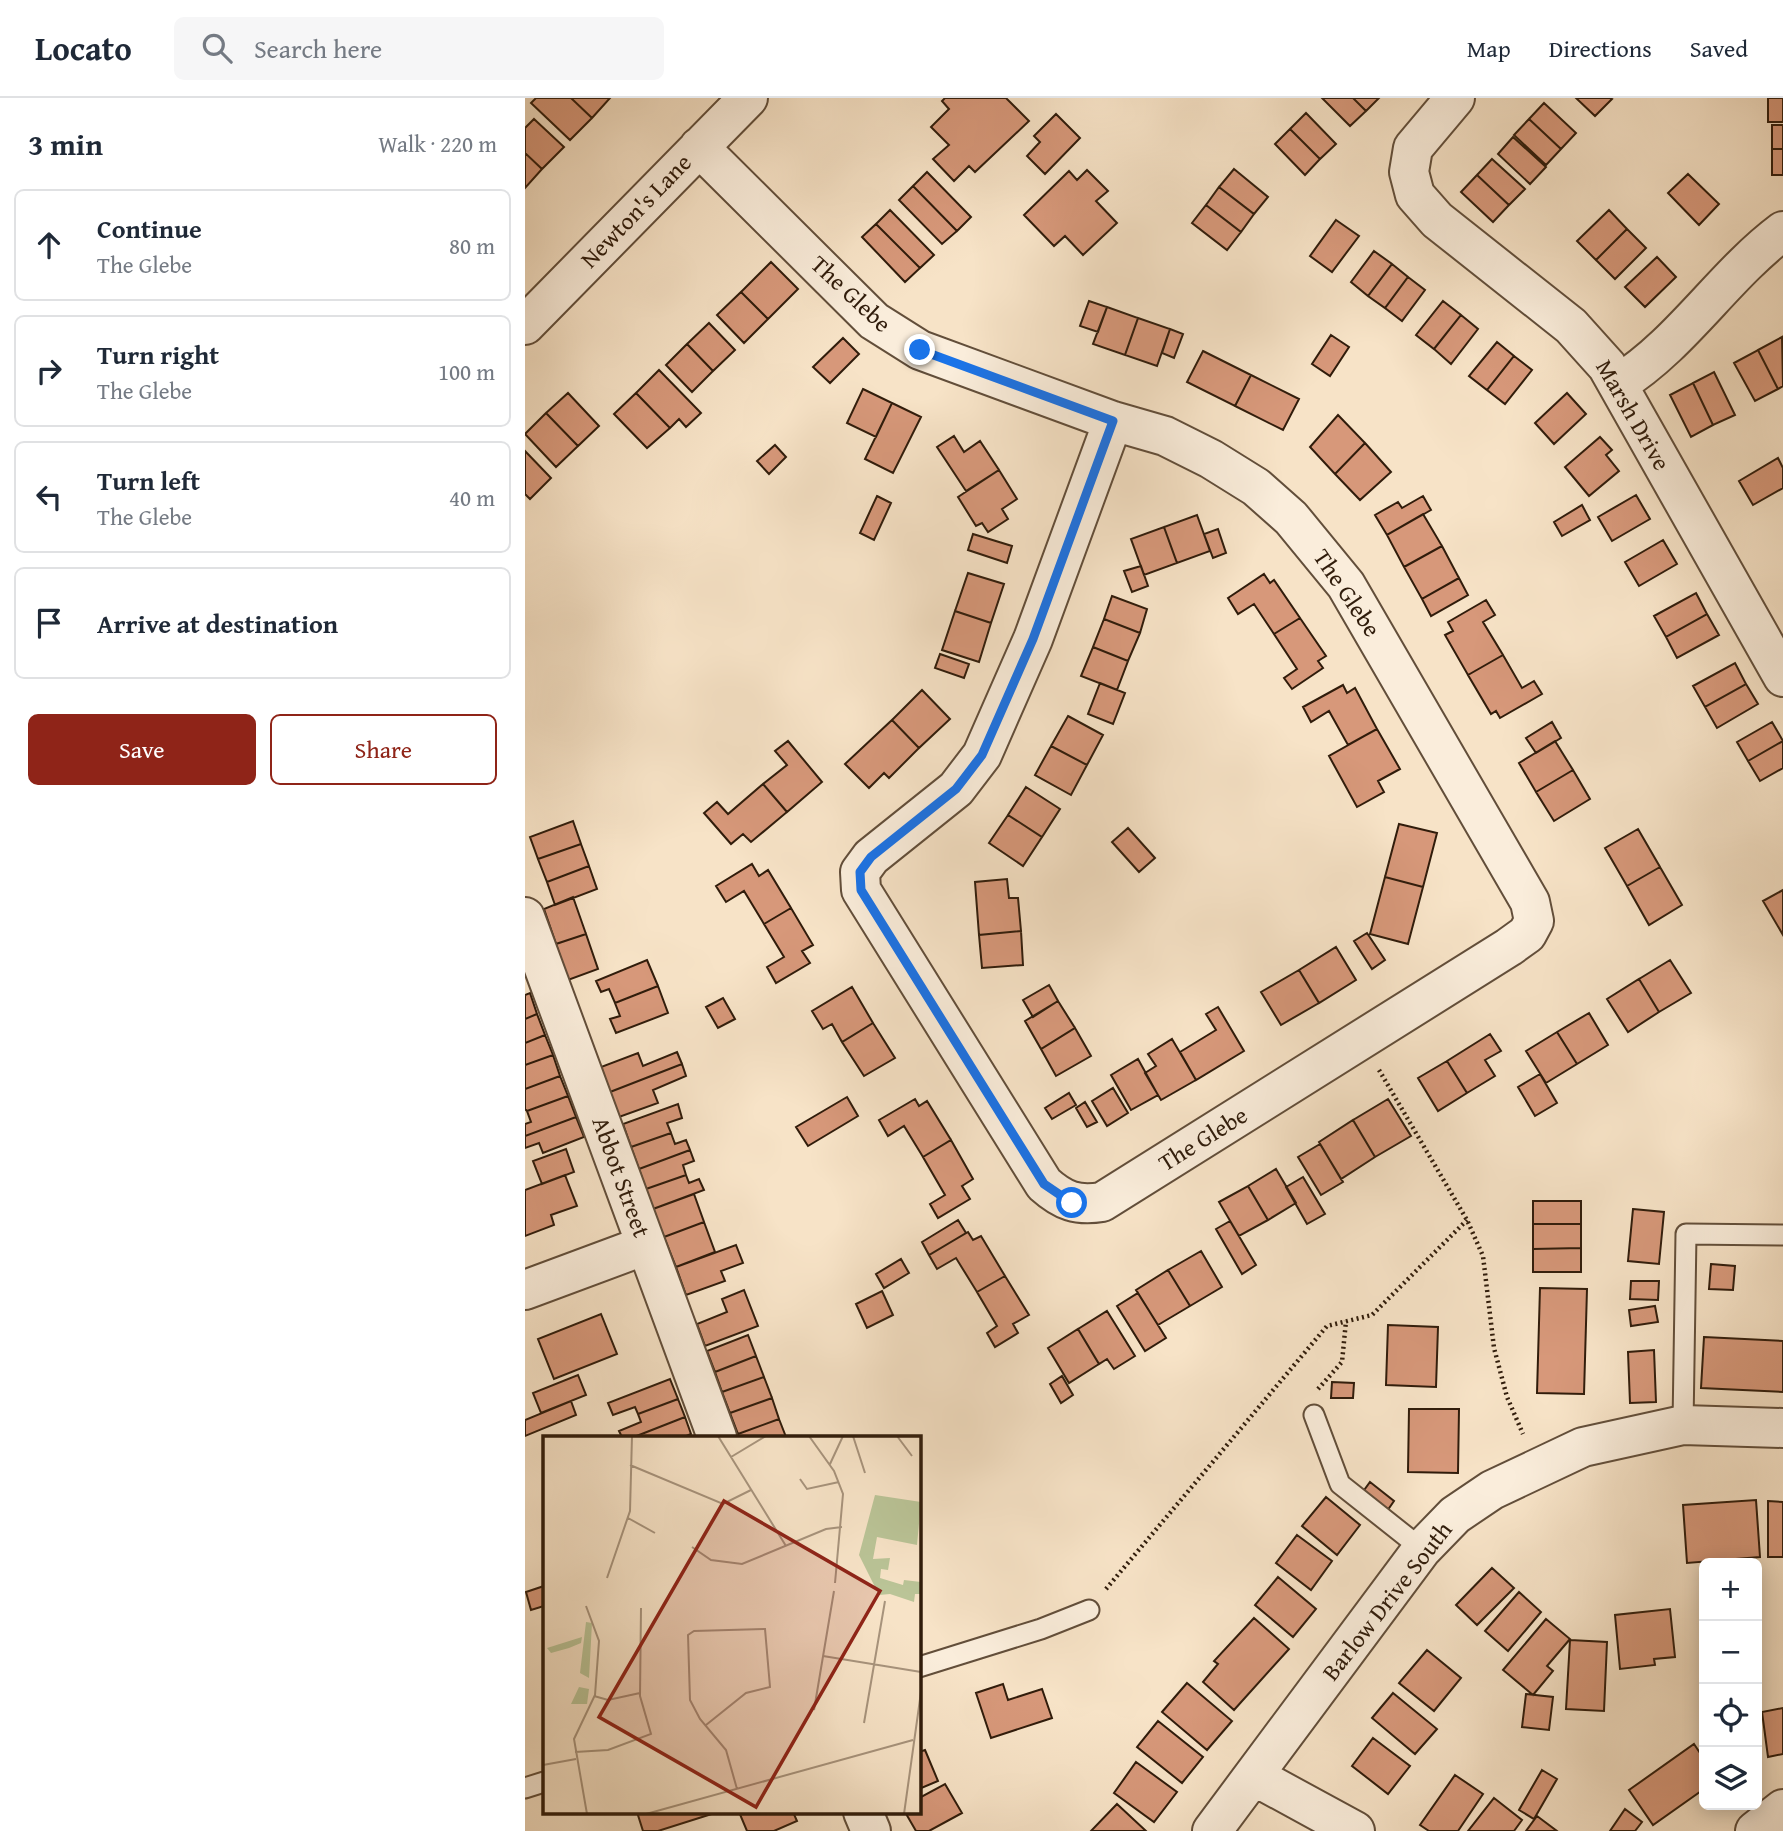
<!DOCTYPE html>
<html lang="en">
<head>
<meta charset="utf-8">
<style>
	body { margin:0; font-family:"Gentium Book Plus",serif; background:#f6f6f7; color:#1f2937 }
	.controls { position:absolute; right:21px; bottom:21px; display:grid; overflow:hidden; border-radius:10px; box-shadow:0 4px 18px #0003 }
	.controls button { width:63px; height:63px; display:grid; place-items:center; padding:0; border:0; border-bottom:2px solid #e0e1e3; background:#fff; color:#1f2937; font:35px sans-serif }
	.stop { position:absolute; width:21px; height:21px; margin:-16px; border:5px solid #1a73e8; border-radius:50%; background:#fff }
	.stop.end { background:#1a73e8; border-color:#fff; box-shadow:0 2px 7px #0008 }
	.list { margin:0; padding:0; list-style:none }
	h2 { display:flex; justify-content:space-between; align-items:center; height:91px; margin:0; padding:0 28px; font-size:30px }
	h2 small { font-size:23px; font-weight:400; color:#747a83 }
	.list li { display:grid; grid-template-columns:46px 1fr auto; gap:21px; align-items:center; box-sizing:border-box; height:112px; margin:0 14px 14px; padding:0 14px; border:2px solid #e0e1e3; border-radius:10px }
	.list b { display:block; font-size:26px; white-space:nowrap }
	.list p { margin:0; font-size:23px; white-space:nowrap; color:#747a83 }
	.list em { font-size:23px; font-style:normal; color:#747a83 }
	.actions { display:flex; gap:14px; padding:21px 28px }
	.actions a { flex:1; padding:16px 0; border:2px solid #8f2418; border-radius:10px; text-align:center; font-size:24px; color:#8f2418 }
	.actions .main { background:#8f2418; color:#fff }
	.icon { flex:none; width:38px; height:38px; fill:none; stroke:currentColor; stroke-width:2; stroke-linecap:round; stroke-linejoin:round }
	.map { position:relative; flex:none; width:1258px; height:1733px; overflow:hidden }
	header { display:flex; align-items:center; gap:42px; box-sizing:border-box; height:98px; padding:0 35px; background:#fff; border-bottom:2px solid #e0e1e3 }
	header strong { font-size:33px }
	nav { display:flex; gap:38px; margin-inline-start:auto; font-size:24px }
	.search { width:490px; height:63px; background:#f6f6f7; display:flex; align-items:center; gap:18px; box-sizing:border-box; padding:0 24px; border-radius:10px; color:#747a83; font-size:26px }
	main { display:flex }
	aside { flex:1; background:#fff }
	.map>svg:first-child { display:block }
	.building { fill:#d7987a; stroke:#301c0b; stroke-width:2 }
	.lines { fill:none; stroke-linecap:round; stroke-linejoin:round }
	.lane-casing { stroke:#624e3a; stroke-width:23 }
	.street-casing { stroke:#624e3a; stroke-width:42 }
	.path { stroke:#301c0b; stroke-width:4.5; stroke-dasharray:2 3.5; stroke-linecap:butt }
	.lane { stroke:#faeddb; stroke-width:19 }
	.street { stroke:#faeddb; stroke-width:38 }
	.route { stroke:#1a73e8; stroke-width:9 }
	.labels { text-anchor:middle; stroke-width:6; stroke-linejoin:round; paint-order:stroke }
	.street-label { font-size:24px; fill:#301c0b; stroke:#faeddb }
	.inset-road { fill:none; stroke:#a7937c; stroke-width:2 }
	.view { fill:#8f2418; fill-opacity:0.15; stroke:#8f2418; stroke-width:3.5 }
	.inset-edge { fill:none; stroke:#301c0b; stroke-width:3.5 }
</style>
</head>
<body>
<header>
<strong>Locato</strong>
<div class="search"><svg class="icon" aria-label="search" viewBox="0 0 24 24"><circle cx="10" cy="10" r="6"/><path d="M15 15l6 6"/></svg>Search here</div>
<nav><a>Map</a><a>Directions</a><a>Saved</a></nav>
</header>
<main>
<aside>
<h2>3 min<small>Walk · 220 m</small></h2>
<ul class="list">
<li><svg class="icon" aria-label="ahead" viewBox="0 0 24 24"><path d="M12 20V5M6 11l6-6 6 6"/></svg><div><b>Continue</b><p>The Glebe</p></div><em>80 m</em></li>
<li><svg class="icon" aria-label="right" viewBox="0 0 24 24"><path d="M7 20v-9h11M14 6l5 5-5 5"/></svg><div><b>Turn right</b><p>The Glebe</p></div><em>100 m</em></li>
<li><svg class="icon" aria-label="left" viewBox="0 0 24 24"><path d="M17 20v-9H6M10 6l-5 5 5 5"/></svg><div><b>Turn left</b><p>The Glebe</p></div><em>40 m</em></li>
<li><svg class="icon" aria-label="arrive" viewBox="0 0 24 24"><path d="M6 21V4h12l-3 4 3 4H6"/></svg><div><b>Arrive at destination</b></div></li>
</ul>
<div class="actions"><a class="main">Save</a><a>Share</a></div>
</aside>
<div class="map">
<svg width="1258" height="1733" viewBox="0 0 1258 1733">
	<rect width="100%" height="100%" fill="#f7e3c7"/>
	<filter id="stains"><feTurbulence type="fractalNoise" baseFrequency=".00286" numOctaves="4"/><feColorMatrix values="0 0 0 0 .2 0 0 0 0 .09 0 0 0 0 .02 0 0 0 .5 -.17"/></filter>
	<radialGradient id="worn" r=".72"><stop offset=".6" stop-color="#630" stop-opacity="0"/><stop offset="1" stop-color="#630" stop-opacity=".3"/></radialGradient>
	<path class="building" d="M11,0H46L67,20L45,42L6,5Z
		M46,0H85L67,20Z
		M420,0H481L504,23L450,74L444,68L429,83L408,61L424,47L406,29L424,11L417,3Z
		M797,0H828L841,13L825,28Z
		M828,0H854L841,13Z
		M1051,0H1085L1087,1L1070,18Z
		M1243,0H1258V24H1243Z
		M1019,5L1051,35L1036,51L1004,21Z
		M781,15L811,46L795,61L765,31Z
		M531,16L555,40L520,76L502,58L515,44L509,38Z
		M9,21L39,49L17,71L0,55V30Z
		M1004,21L1036,51L1021,67L989,37Z
		M1247,27H1258V51H1247Z
		M765,31L795,61L780,77L750,46Z
		M988,39L1021,69L1005,86L973,56Z
		M1247,51H1258V77H1247Z
		M0,55L17,71L0,90Z
		M967,61L1000,91L984,107L952,77Z
		M709,71L743,99L729,116L694,89Z
		M562,72L583,93L571,103L592,125L558,157L540,138L529,148L499,117L544,73L552,82Z
		M402,74L446,119L432,133L388,88Z
		M1163,76L1194,106L1174,127L1143,95Z
		M952,77L984,107L968,124L936,94Z
		M388,88L432,133L417,146L374,102Z
		M694,89L729,116L716,134L681,107Z
		M681,107L716,134L702,152L667,125Z
		M365,112L409,157L395,170L351,126Z
		M1084,112L1102,131L1071,162L1052,143Z
		M811,122L834,138L807,174L785,158Z
		M351,126L395,170L380,184L337,139Z
		M1102,131L1121,150L1090,181L1071,162Z
		M849,153L867,166L843,198L826,184Z
		M1132,159L1151,179L1120,209L1100,189Z
		M246,164L273,191L243,221L216,194Z
		M867,166L883,179L860,210L843,198Z
		M883,179L900,192L877,223L860,210Z
		M216,194L243,221L219,245L192,217Z
		M564,203L582,209L573,234L555,228Z
		M918,203L936,217L909,251L891,237Z
		M582,209L613,220L600,257L568,246Z
		M936,217L953,231L926,266L909,251Z
		M613,220L645,231L632,268L600,257Z
		M184,225L210,252L188,273L162,246Z
		M645,231L658,236L649,260L637,255Z
		M806,237L824,249L805,278L787,266Z
		M1257,239L1258,288L1253,291L1233,252Z
		M318,240L334,256L305,285L288,269Z
		M972,244L989,258L962,292L944,278Z
		M162,246L188,273L167,294L141,267Z
		M1233,252L1253,291L1230,303L1209,265Z
		M678,253L726,277L710,308L662,284Z
		M989,258L1007,272L980,306L962,292Z
		M134,272L176,315L161,329L154,321L145,330L111,295Z
		M1189,274L1210,317L1188,327L1168,285Z
		M726,277L774,301L758,332L710,308Z
		M1168,285L1188,327L1166,339L1145,297Z
		M338,291L367,305L351,339L322,325Z
		M43,295L74,328L53,348L21,315Z
		M111,295L145,330L122,350L89,316Z
		M1042,295L1061,316L1029,346L1010,325Z
		M367,305L396,319L368,375L340,361Z
		M21,315L53,348L31,369L0,336Z
		M813,317L840,345L810,376L785,349Z
		M429,338L439,354L455,343L474,372L441,393L412,349Z
		M1075,339L1087,352L1081,357L1094,373L1064,398L1040,369Z
		M840,345L866,374L835,402L810,376Z
		M250,347L261,359L244,376L232,363Z
		M0,353L26,380L5,401L0,396Z
		M1253,360L1258,370V390L1228,407L1214,383Z
		M474,372L492,401L477,411L483,421L463,434L457,425L451,428L433,399Z
		M1111,397L1125,421L1087,443L1073,419Z
		M352,398L366,405L349,442L335,435Z
		M898,398L906,412L862,437L850,417L873,404L877,410Z
		M1057,407L1065,422L1037,438L1029,424Z
		M898,416L917,448L879,469L862,437Z
		M672,417L685,453L652,465L639,429Z
		M639,429L652,465L619,477L606,441Z
		M693,431L701,455L688,460L679,436Z
		M448,436L487,448L482,465L443,452Z
		M1138,442L1152,466L1114,488L1100,464Z
		M917,448L934,480L897,501L879,469Z
		M616,468L623,488L607,494L599,473Z
		M443,475L479,486L466,525L430,513Z
		M739,476L745,485L749,482L775,520L749,536L729,506L713,516L703,500Z
		M934,480L943,497L906,518L897,501Z
		M1171,495L1182,516L1141,539L1129,518Z
		M587,498L622,511L615,535L579,521Z
		M961,502L970,517L958,524L978,557L943,577L920,537L928,533L923,524Z
		M430,513L466,525L454,564L417,552Z
		M1182,516L1194,537L1152,560L1141,539Z
		M775,520L801,558L793,563L798,570L767,591L759,580L772,571L749,536Z
		M579,521L615,535L603,563L568,549Z
		M568,549L603,563L592,592L556,578Z
		M415,556L444,566L439,580L410,570Z
		M978,557L997,590L1009,583L1017,596L975,620L971,613L966,616L943,577Z
		M1210,565L1221,586L1180,609L1168,588Z
		M575,585L600,595L588,626L563,616Z
		M1221,586L1233,606L1192,630L1180,609Z
		M818,587L822,595L830,590L852,631L823,647L804,613L786,624L778,609Z
		M397,592L425,621L394,650L367,622Z
		M543,618L578,637L562,667L526,648Z
		M367,622L394,650L364,680L359,675L344,690L320,666Z
		M1027,624L1036,640L1011,655L1001,640Z
		M1247,624L1258,643L1223,663L1212,644Z
		M852,631L875,671L853,683L859,694L832,709L804,658Z
		M263,643L297,684L262,714L238,686L262,667L250,653Z
		M1030,643L1048,672L1011,694L994,665Z
		M1258,643V670L1235,683L1223,663Z
		M526,648L562,667L546,697L510,677Z
		M1048,672L1065,701L1029,723L1011,694Z
		M238,686L262,714L226,744L218,736L206,746L179,715L192,704L203,716Z
		M501,689L535,711L517,739L483,717Z
		M483,717L517,739L498,768L464,745Z
		M48,723L56,746L13,761L5,739Z
		M874,726L912,735L898,789L860,779Z
		M603,730L630,760L614,774L587,744Z
		M1113,731L1135,769L1102,788L1080,750Z
		M56,746L64,768L22,784L13,761Z
		M227,766L234,778L243,772L266,810L239,826L219,793L201,804L191,788Z
		M64,768L72,791L30,807L22,784Z
		M1135,769L1157,807L1124,827L1102,788Z
		M860,779L898,789L883,846L845,836Z
		M482,781L484,800H493L496,833L454,837L450,784Z
		M1258,792V837L1238,803Z
		M48,799L61,836L31,846L19,811Z
		M266,810L288,847L277,853L285,865L251,885L242,869L259,859L239,826Z
		M496,833L498,867L457,870L454,837Z
		M842,835L860,862L847,871L829,843Z
		M61,836L73,871L43,882L31,846Z
		M811,849L831,882L794,905L774,872Z
		M122,862L133,888L90,905L84,891L76,894L71,883Z
		M1145,862L1166,895L1134,914L1114,881Z
		M774,872L794,905L756,927L736,894Z
		M1114,881L1134,914L1103,934L1082,901Z
		M524,887L533,903L508,919L498,902Z
		M133,888L143,915L91,935L85,921L95,918L90,905Z
		M327,889L348,925L317,944L307,926L298,931L287,913Z
		M5,895L12,916L0,921V897Z
		M198,900L210,921L193,930L181,909Z
		M533,903L550,930L516,951L500,923Z
		M693,909L719,953L671,982L655,954L691,932L681,916Z
		M1064,915L1083,947L1052,966L1032,934Z
		M12,916L20,937L0,945V921Z
		M348,925L370,960L339,978L317,944Z
		M550,930L566,958L531,978L516,951Z
		M1032,934L1052,966L1021,985L1001,953Z
		M965,936L976,953L960,962L970,978L942,995L922,963Z
		M20,937L28,957L0,967V945Z
		M647,941L671,982L636,1002L620,975L631,968L623,956Z
		M152,954L157,966L85,994L76,969L113,955L118,968Z
		M28,957L35,978L0,991V967Z
		M613,961L633,997L606,1012L586,977Z
		M922,963L942,995L913,1013L893,980Z
		M157,966L161,978L128,992L133,1005L94,1019L85,994Z
		M1015,976L1032,1005L1010,1018L993,989Z
		M35,978L43,998L2,1013L0,1011V991Z
		M588,990L603,1015L582,1028L567,1003Z
		M544,995L551,1007L527,1021L520,1010Z
		M43,998L51,1019L0,1038V1026L6,1024L2,1013Z
		M322,999L333,1018L283,1048L271,1029Z
		M390,1001L394,1008L402,1003L426,1042L398,1059L379,1028L363,1038L354,1022Z
		M863,1001L886,1038L850,1059L828,1022Z
		M560,1004L572,1024L562,1029L551,1010Z
		M153,1006L157,1020L142,1025L146,1035L106,1049L98,1026Z
		M51,1019L59,1039L18,1055L14,1045L0,1050V1038Z
		M828,1022L850,1059L816,1081L794,1044Z
		M146,1035L150,1046L161,1042L165,1052L114,1071L106,1049Z
		M426,1042L448,1081L437,1088L445,1101L413,1120L405,1106L420,1097L398,1059Z
		M795,1046L818,1084L796,1097L773,1059Z
		M41,1051L49,1074L17,1086L8,1063Z
		M165,1052L169,1063L158,1067L161,1077L121,1091L114,1071Z
		M751,1071L771,1105L743,1122L723,1088Z
		M40,1077L52,1108L26,1117L29,1127L0,1138V1092Z
		M161,1077L164,1085L174,1081L179,1092L128,1111L121,1091Z
		M778,1079L800,1116L782,1126L761,1089Z
		M723,1088L743,1122L714,1138L694,1104Z
		M169,1096L179,1124L139,1139L128,1111Z
		M1008,1103H1056V1126H1008Z
		M1108,1111L1139,1114L1134,1166L1103,1163Z
		M433,1122L441,1135L404,1157L397,1144Z
		M705,1123L731,1167L717,1176L691,1131Z
		M179,1124L190,1154L151,1169L139,1139Z
		M1008,1126H1056V1150L1008,1151Z
		M443,1134L448,1142L456,1138L480,1178L452,1194L431,1160L412,1171L404,1157Z
		M211,1147L218,1165L196,1173L200,1183L161,1197L151,1169Z
		M1056,1150V1174H1008V1151Z
		M676,1153L697,1189L665,1208L643,1172Z
		M376,1161L384,1175L359,1190L351,1176Z
		M1186,1166L1210,1168L1208,1192L1184,1191Z
		M643,1172L665,1208L633,1227L611,1192Z
		M480,1178L504,1217L488,1226L493,1235L470,1249L462,1235L472,1228L452,1194Z
		M1106,1183H1134L1133,1202L1105,1201Z
		M1015,1190L1062,1191L1059,1296L1012,1295Z
		M219,1192L233,1228L180,1248L172,1226L202,1214L197,1201Z
		M357,1193L368,1217L342,1230L331,1206Z
		M613,1195L641,1240L620,1253L592,1208Z
		M1130,1208L1133,1224L1106,1228L1104,1212Z
		M582,1213L610,1258L589,1271L582,1261L574,1266L553,1231Z
		M76,1216L92,1256L29,1281L13,1241Z
		M863,1227L913,1229L911,1289L861,1287Z
		M553,1231L574,1266L544,1285L523,1250Z
		M223,1237L231,1258L190,1274L182,1253Z
		M1179,1239L1258,1243V1294L1176,1290Z
		M1129,1252L1131,1304L1105,1305L1103,1254Z
		M231,1258L239,1279L197,1294L190,1274Z
		M53,1277L61,1297L16,1315L8,1295Z
		M537,1278L548,1297L536,1305L525,1286Z
		M239,1279L247,1300L205,1315L197,1294Z
		M145,1281L153,1301L113,1316L110,1309L88,1317L83,1305Z
		M807,1284L829,1285L828,1300H806Z
		M247,1300L254,1321L213,1336L205,1315Z
		M153,1301L160,1319L109,1339H97L94,1333L116,1324L113,1316Z
		M46,1303L51,1317L0,1338V1322Z
		M884,1311H934L933,1375L883,1374Z
		M160,1319L166,1336L159,1339H109Z
		M254,1321L261,1339H214L213,1336Z
		M845,1384L869,1403L862,1413L837,1395Z
		M801,1399L835,1427L812,1457L777,1428Z
		M1231,1402L1235,1459L1162,1465L1158,1407Z
		M1243,1403L1258,1404V1459H1243Z
		M772,1437L807,1463L786,1492L751,1465Z
		M967,1470L989,1490L952,1527L931,1507Z
		M753,1479L791,1511L768,1539L730,1507Z
		M19,1488V1508L6,1512L1,1494Z
		M994,1494L1016,1514L983,1553L960,1533Z
		M1145,1511L1150,1559L1129,1561L1130,1567L1095,1571L1090,1517Z
		M729,1520L764,1551L709,1612L678,1584L693,1566L689,1563Z
		M1021,1521L1045,1541L1022,1568L1028,1573L1008,1597L978,1572Z
		M1045,1542L1082,1544L1079,1613L1041,1611Z
		M902,1552L936,1580L909,1613L874,1585Z
		M662,1585L707,1623L682,1652L637,1614Z
		M478,1586L483,1602L517,1591L527,1620L466,1640L451,1595Z
		M868,1595L912,1631L890,1656L847,1620Z
		M1001,1596L1028,1599L1024,1632L997,1629Z
		M1258,1610V1656L1243,1659L1237,1614Z
		M633,1623L678,1659L657,1685L612,1649Z
		M848,1640L885,1668L863,1696L827,1668Z
		M1169,1646L1179,1661V1691L1128,1727L1104,1692Z
		M400,1652L413,1683L394,1691V1654Z
		M611,1664L652,1694L629,1724L589,1695Z
		M1017,1672L1032,1681L1009,1721L994,1712Z
		M930,1677L958,1696L933,1733H904L895,1727Z
		M420,1686L437,1715L404,1733H391L380,1714H394V1700Z
		M969,1700L997,1722L989,1733H943Z
		M592,1706L621,1733H566Z
		M1100,1711L1117,1724L1110,1733H1085Z
		M112,1714H193L133,1733H118Z
		M214,1714H268L272,1723L249,1733H222Z
		M1012,1718L1032,1733H1001Z"/>
	<g class="lines">
		<g class="lane-casing">
			<path id="lane" d="M789,1317L815,1386L897,1451
				M1158,1327L1161,1136L1258,1137
				M394,1569L516,1531L564,1512
				M0,1690L19,1684"/>
		</g>
		<g class="street-casing">
			<path id="street" d="M930,0L888,50L884,74L890,97L912,122L1046,228L1082,268L1258,579
				M174,49L349,223L395,252L588,323L640,338L686,361L731,389L766,420L821,487L1005,804L1009,823L1002,836L984,849L577,1104C552,1108 538,1103 519,1086L336,792L335,774L346,759L431,691L457,657L508,541L588,323
				M0,227L223,0
				M1093,286C1157,246 1198,178 1258,133
				M0,819L192,1339
				M0,1192L121,1147
				M729,1678L830,1733
				M338,1714L346,1733
				M687,1733L897,1451L930,1417L967,1392L1058,1349L1158,1327L1258,1330
				M1230,1733L1258,1711"/>
		</g>
		<path class="path" d="M854,972L942,1122L958,1158L969,1250L982,1299L998,1336
			M793,1291L817,1264L821,1223
			M581,1491L802,1228L847,1217L942,1122"/>
		<use href="#lane" class="lane"/>
		<use href="#street" class="street"/>
	</g>
	<g class="lines">
		<path class="route" d="M395,252L588,323L508,541L457,657L431,691L346,759L335,774L336,792L519,1086L547,1105"/>
	</g>
	<g class="labels">
		<g class="street-label">
			<text transform="translate(111 113) rotate(-46)" y="8">Newton's Lane</text>
			<text transform="translate(326 196) rotate(43)" y="8">The Glebe</text>
			<text transform="translate(1108 317) rotate(60)" y="8">Marsh Drive</text>
			<text transform="translate(822 495) rotate(56)" y="8">The Glebe</text>
			<text transform="translate(678 1041) rotate(-32)" y="8">The Glebe</text>
			<text transform="translate(96 1079) rotate(70)" y="8">Abbot Street</text>
			<text transform="translate(862 1503) rotate(-52)" y="8">Barlow Drive South</text>
		</g>
	</g>
	<g transform="translate(18 1338)">
		<rect width="378" height="378" fill="#f7e3c7"/>
		<path d="M332,59L378,66L374,109L334,101L330,123L347,122L345,134L338,133L337,142L360,149L361,144L378,146V168L377,158H372L371,166L347,158L336,159L316,119ZM43,186L49,187L46,242L37,237ZM39,201L38,207L26,212L8,217L4,212ZM36,251L46,253L44,268H28Z" fill="#bac497"/>
		<path class="inset-road" d="M175,0L243,110M266,0L291,35L300,58L292,147M310,0L322,37M354,0L369,20M188,21L223,0M287,28L300,0M87,29L180,68L208,54M257,43L264,53L296,46M85,82L112,97M149,111L168,124L199,128L283,93L299,91M64,142L87,75L89,0M43,170L56,205L52,259L31,303L44,378M280,220L378,236M51,260L65,264L97,257M271,274L291,155M321,287L342,165M163,289L203,257L227,251L222,193L151,195L145,199L147,264L157,283L183,314L194,353M32,316L65,314L108,298L97,260L98,172M0,329L33,323M103,378L370,304M361,378L378,256"/>
		<path class="view" d="M181,65L337,155L213,371L56,281Z"/>
		<rect width="378" height="378" class="inset-edge"/>
	</g>
	<rect width="100%" height="100%" filter="url(#stains)"/>
	<rect width="100%" height="100%" fill="url(#worn)"/>
</svg>
<div class="controls">
<button>+</button>
<button>−</button>
<button><svg class="icon" aria-label="locate" viewBox="0 0 24 24"><circle cx="12" cy="12" r="6"/><path d="M12 2v4M12 18v4M2 12h4M18 12h4"/></svg></button>
<button><svg class="icon" aria-label="layers" viewBox="0 0 24 24"><path d="M12 4l9 5-9 5-9-5zM3 14l9 5 9-5"/></svg></button>
</div>
<div class="stop" style="left:547px;top:1105px"></div>
<div class="stop end" style="left:395px;top:252px"></div>
</div>
</main>
</body>
</html>
